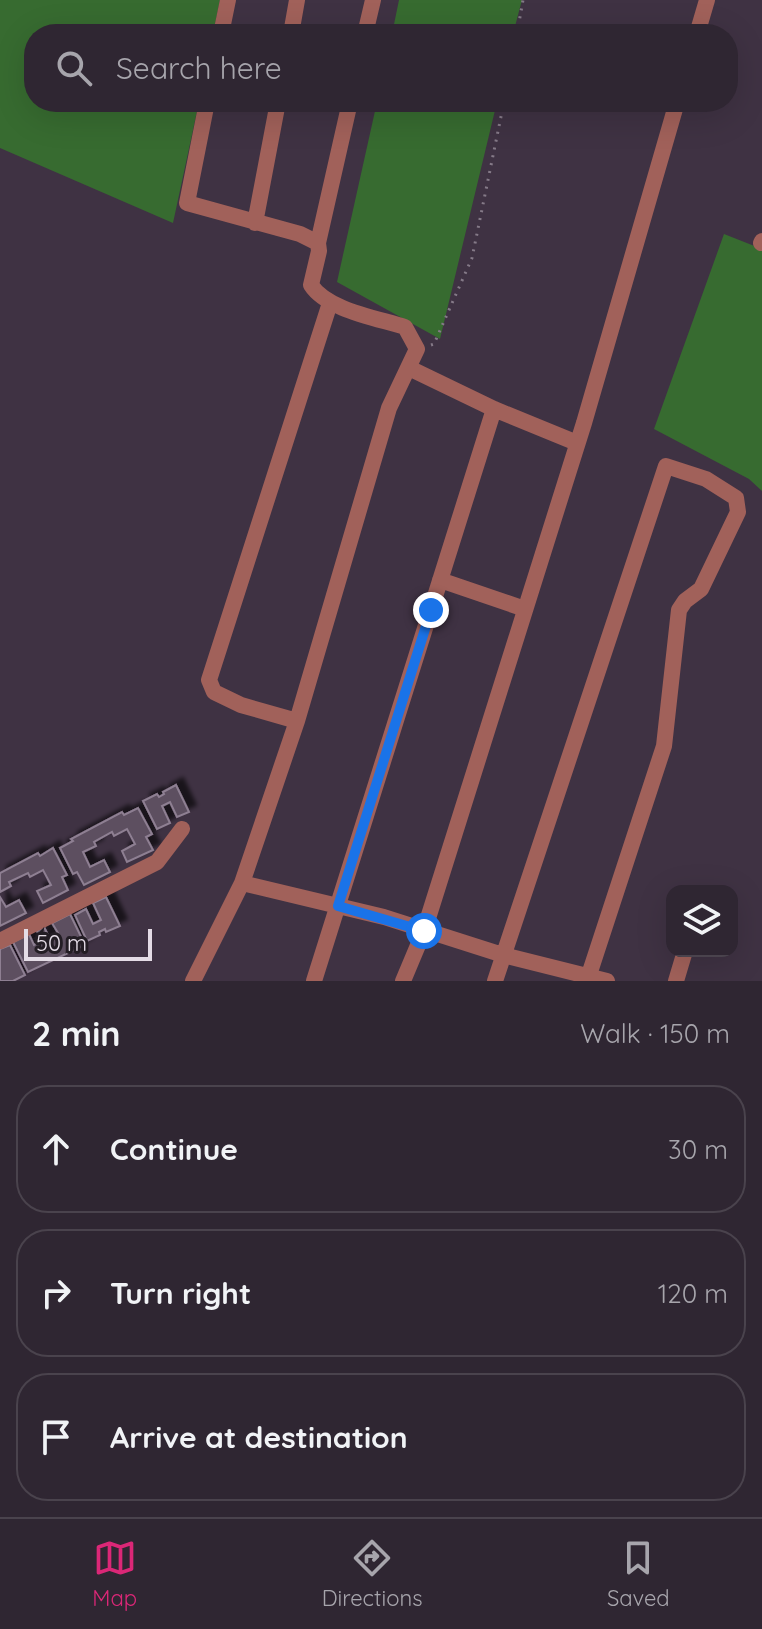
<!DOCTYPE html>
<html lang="en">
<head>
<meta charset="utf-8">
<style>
	body { margin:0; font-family:Quicksand,sans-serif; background:#372e3a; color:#f1f3f6 }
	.controls { position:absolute; right:24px; bottom:24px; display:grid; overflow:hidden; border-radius:16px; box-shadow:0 8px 32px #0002 }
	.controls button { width:72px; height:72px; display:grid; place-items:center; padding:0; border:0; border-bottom:2px solid #4a434d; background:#2f2632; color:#f1f3f6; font:40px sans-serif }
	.scale { position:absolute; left:24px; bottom:20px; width:128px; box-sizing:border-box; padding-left:8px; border:4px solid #e4dce6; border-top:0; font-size:22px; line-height:28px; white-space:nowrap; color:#e4dce6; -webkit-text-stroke:6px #231d24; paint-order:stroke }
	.stop { position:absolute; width:24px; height:24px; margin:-18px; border:6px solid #1a73e8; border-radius:50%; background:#fff }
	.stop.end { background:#1a73e8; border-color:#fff; box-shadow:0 2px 8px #0008 }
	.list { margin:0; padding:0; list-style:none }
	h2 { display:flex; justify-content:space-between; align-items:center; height:104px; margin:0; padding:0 32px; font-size:34px }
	h2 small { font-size:26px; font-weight:400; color:#a7a5ac }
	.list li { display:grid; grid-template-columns:52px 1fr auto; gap:24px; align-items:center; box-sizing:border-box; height:128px; margin:0 16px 16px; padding:0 16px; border:2px solid #4a434d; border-radius:32px }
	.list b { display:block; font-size:30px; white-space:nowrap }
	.list em { font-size:26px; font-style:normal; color:#a7a5ac }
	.icon { flex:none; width:44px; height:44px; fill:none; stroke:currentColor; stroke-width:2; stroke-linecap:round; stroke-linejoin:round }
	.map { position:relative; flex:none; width:762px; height:981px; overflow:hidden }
	.search { position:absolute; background:#2f2632; box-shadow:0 8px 32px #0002; left:24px; right:24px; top:24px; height:88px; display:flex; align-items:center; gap:20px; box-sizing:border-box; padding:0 28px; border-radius:32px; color:#a7a5ac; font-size:30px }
	.sheet { height:536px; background:#2f2632 }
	nav { display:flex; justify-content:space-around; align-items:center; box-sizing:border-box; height:112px; border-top:2px solid #4a434d; background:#2f2632; font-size:22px; color:#a7a5ac }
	nav a { display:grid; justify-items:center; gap:4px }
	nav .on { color:#db2777 }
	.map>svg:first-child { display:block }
	.green { fill:#376b30 }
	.building { fill:#5d5061; stroke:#8e7f92; stroke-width:2; filter:url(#shadow) }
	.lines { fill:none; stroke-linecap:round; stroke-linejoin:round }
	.path { stroke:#857a88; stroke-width:3; stroke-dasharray:2 6; stroke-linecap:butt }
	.minor { stroke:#a1615a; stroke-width:16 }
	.route { stroke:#1a73e8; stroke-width:10 }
</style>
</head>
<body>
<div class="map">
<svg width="762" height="981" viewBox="0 0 762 981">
	<defs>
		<filter id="shadow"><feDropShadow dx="7" dy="-7" stdDeviation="2" flood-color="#0009"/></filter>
	</defs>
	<rect width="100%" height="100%" fill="#3f3243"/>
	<path class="green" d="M0,0H220L213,34H34V102H199L173,223L0,148Z
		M399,0H522L513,34H392Z
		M377,102H497L440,339L337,282Z
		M724,234L762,249V491L749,479L654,429Z"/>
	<path class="building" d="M176,785L189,812L177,817L170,802L162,806L170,823L157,829L143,801L157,794L159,797L164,794L163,792Z
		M138,808L152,834L146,837L153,850L127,862L122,851L135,844L127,829L114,836L112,832L94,842L96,846L83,852L90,867L104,860L110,872L84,885L77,872L73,874L60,848L73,841L71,839L122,812L124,815Z
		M53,848L67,875L62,877L68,890L43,903L37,891L51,885L43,870L30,877L28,873L9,882L11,886L0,892V873L38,853L40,856Z
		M0,897L6,907L19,900L26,913L0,926Z
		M106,897L120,926L106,932L105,929L99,932L100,935L87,941L75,915L86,909L93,924L101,920L93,903Z
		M70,914L85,945L28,972L13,942L29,934L34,945L42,941L37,931L44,927L49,937L58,933L52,923Z
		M10,945L25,975L13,981H0V949Z"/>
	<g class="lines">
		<path class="path" d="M517,34L523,0
			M431,345L434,344L472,258L504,102"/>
		<path class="minor" d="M221,34L228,0
			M291,34L297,0
			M365,34L373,0
			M697,34L707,0
			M255,223L278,102
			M318,243L350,102
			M761,243L762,241
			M409,368L494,409L577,443
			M440,580L525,609
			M297,721L241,705L214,692L209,680L330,303
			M242,883L384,917L503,955L607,981
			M0,941L157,862L182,829
			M193,981L242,883L297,721L389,408L417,349L405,327C377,318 327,310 311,285L319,251L318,243L300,234L187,203L207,102
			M314,981L494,409
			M403,981L424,931L584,423L677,102
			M495,981L666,466L706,479L736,498L738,512L701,589L685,601L679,610L664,746L587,981
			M676,981L685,951"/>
	</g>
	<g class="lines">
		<path class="route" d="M424,931L338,906L431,610"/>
	</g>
</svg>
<div class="controls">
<button><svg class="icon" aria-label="layers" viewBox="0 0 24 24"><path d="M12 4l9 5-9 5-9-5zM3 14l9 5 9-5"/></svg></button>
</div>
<div class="scale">50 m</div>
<div class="stop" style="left:424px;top:931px"></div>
<div class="stop end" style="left:431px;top:610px"></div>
<div class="search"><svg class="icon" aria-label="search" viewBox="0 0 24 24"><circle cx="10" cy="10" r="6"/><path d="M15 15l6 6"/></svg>Search here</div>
</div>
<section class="sheet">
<h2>2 min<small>Walk · 150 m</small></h2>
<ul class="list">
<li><svg class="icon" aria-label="ahead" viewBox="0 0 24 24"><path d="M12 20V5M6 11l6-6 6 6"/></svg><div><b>Continue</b></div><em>30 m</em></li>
<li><svg class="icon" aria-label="right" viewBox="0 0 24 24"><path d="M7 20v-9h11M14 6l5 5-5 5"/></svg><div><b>Turn right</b></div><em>120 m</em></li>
<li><svg class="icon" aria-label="arrive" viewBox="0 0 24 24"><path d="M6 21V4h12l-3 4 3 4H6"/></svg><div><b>Arrive at destination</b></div></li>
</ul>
</section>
<nav>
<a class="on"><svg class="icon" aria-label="map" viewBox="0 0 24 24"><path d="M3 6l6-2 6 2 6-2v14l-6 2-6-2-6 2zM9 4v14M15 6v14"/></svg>Map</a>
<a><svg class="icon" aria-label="directions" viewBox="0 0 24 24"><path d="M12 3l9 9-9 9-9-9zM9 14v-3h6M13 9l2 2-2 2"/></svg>Directions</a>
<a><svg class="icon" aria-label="saved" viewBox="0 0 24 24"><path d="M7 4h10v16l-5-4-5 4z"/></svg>Saved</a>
</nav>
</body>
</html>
